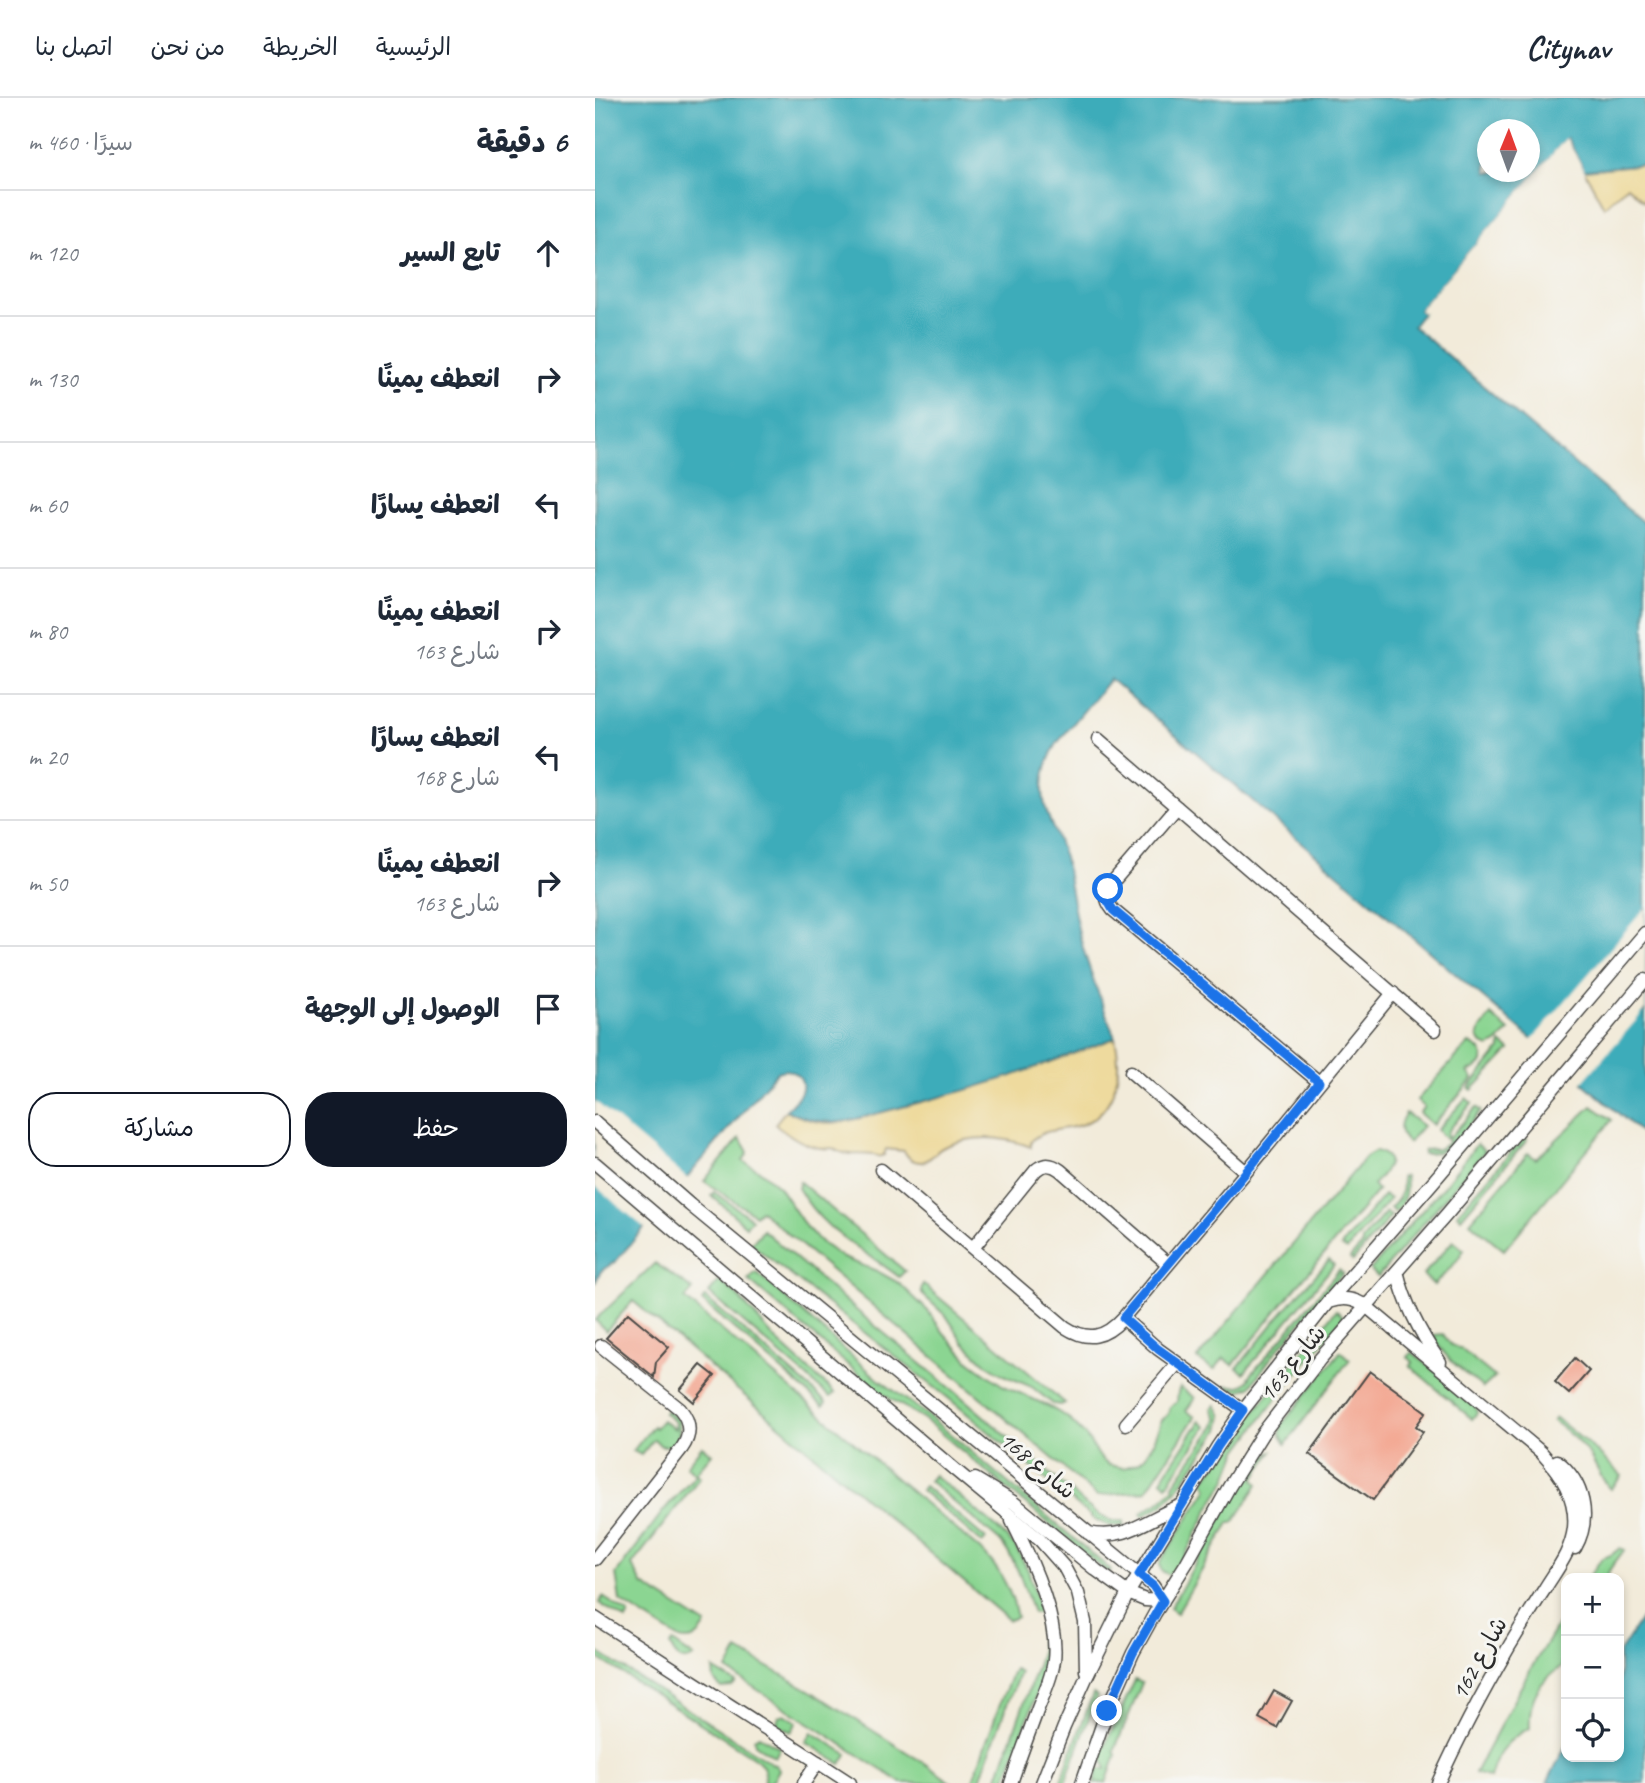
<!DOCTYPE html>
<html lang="ar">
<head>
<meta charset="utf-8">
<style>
	body { margin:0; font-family:Caveat,"Playpen Sans Arabic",sans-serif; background:#f2f2f3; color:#1f2937; direction:rtl }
	.controls { position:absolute; right:21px; bottom:21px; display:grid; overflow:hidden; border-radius:14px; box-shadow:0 4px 10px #0003 }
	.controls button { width:63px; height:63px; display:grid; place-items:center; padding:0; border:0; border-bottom:2px solid #e0e1e3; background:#fff; color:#1f2937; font:35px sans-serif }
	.compass { position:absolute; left:882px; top:21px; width:63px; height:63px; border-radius:50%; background:#fff; box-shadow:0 4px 10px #0003; rotate:1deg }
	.stop { position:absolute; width:21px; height:21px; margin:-16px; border:5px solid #1a73e8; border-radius:50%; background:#fff }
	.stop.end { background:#1a73e8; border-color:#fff; box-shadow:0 2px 7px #0008 }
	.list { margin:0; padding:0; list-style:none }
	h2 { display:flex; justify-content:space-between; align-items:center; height:91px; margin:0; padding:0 28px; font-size:30px }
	h2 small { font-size:23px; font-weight:400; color:#747a83 }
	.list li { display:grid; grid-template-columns:46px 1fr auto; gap:21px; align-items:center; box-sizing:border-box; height:126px; padding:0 28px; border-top:2px solid #e0e1e3 }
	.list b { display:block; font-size:26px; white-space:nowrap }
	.list p { margin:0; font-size:23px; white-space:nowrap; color:#747a83 }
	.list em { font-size:23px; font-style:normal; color:#747a83 }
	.actions { display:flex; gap:14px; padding:21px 28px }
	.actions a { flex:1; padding:16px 0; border:2px solid #111827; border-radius:28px; text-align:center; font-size:24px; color:#111827 }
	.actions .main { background:#111827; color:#fff }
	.icon { flex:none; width:38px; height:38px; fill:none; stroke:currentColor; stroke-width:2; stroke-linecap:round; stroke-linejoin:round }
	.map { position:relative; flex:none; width:1050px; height:1685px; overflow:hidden; direction:ltr }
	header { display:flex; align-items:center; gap:42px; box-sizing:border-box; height:98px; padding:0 35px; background:#fff; border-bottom:2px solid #e0e1e3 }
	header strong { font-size:33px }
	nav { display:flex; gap:38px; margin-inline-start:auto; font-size:24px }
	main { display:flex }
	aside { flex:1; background:#fff }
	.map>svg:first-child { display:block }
	.green { fill:#8bd592; stroke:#5b805e; stroke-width:2 }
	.sand { fill:#eeda9e; stroke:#8c8264; stroke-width:2 }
	.water { fill:#3dacba; stroke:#346c72; stroke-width:2; fill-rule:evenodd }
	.pier { fill:#f2ebda }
	.building { fill:#f3aa95 }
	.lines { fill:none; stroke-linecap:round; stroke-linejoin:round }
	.street-casing { stroke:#494845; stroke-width:15 }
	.street { stroke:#fff; stroke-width:12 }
	.route { stroke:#1a73e8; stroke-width:9 }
	.labels { text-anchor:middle; stroke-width:6; stroke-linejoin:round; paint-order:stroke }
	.street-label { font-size:24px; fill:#2b2b2b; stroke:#f6f6f2 }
</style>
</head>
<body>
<header>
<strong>Citynav</strong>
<nav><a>الرئيسية</a><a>الخريطة</a><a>من نحن</a><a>اتصل بنا</a></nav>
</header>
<main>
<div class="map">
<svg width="1050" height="1685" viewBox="0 0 1050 1685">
	<rect width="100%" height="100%" fill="#f6f6f2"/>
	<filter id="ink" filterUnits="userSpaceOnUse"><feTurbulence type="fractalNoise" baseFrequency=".0143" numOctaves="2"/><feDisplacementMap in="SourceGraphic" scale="14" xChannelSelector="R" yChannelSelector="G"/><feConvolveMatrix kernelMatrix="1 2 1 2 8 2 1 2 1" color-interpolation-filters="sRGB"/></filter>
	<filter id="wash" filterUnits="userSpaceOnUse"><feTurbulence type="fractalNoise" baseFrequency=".00686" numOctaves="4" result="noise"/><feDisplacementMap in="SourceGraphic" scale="28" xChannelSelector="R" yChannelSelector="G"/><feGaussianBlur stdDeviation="1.57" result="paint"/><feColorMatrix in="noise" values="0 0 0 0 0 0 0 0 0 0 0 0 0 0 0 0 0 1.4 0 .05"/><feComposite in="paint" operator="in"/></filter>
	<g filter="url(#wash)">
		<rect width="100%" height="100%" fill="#f2ebda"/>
		<path class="green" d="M896,917L914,933L902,945L894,949L887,946L883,939L885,932Z
			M874,945C893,953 892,967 873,974L878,981L838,1027L824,1015L829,1009L822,1002Z
			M906,945L915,952L877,992L874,990L905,951Z
			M871,1000L877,1005L852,1034V1038L854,1040L882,1009L886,1013C870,1031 856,1058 828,1056L829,1052L843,1051L854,1044L842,1032Z
			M997,1008L1017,1022L909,1152L875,1124L933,1055L941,1061Z
			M811,1015L828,1028L813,1045C803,1036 803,1025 811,1015Z
			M145,1040L153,1054L148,1063L167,1074L184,1089L211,1129L228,1146L248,1160L282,1173L304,1185L332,1212L349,1235L375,1264L407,1287L453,1308L473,1320L490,1337L507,1362L514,1367L529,1370L543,1365L549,1360L559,1344L566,1323L573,1316L575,1309L582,1304L583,1294L585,1289L600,1300L591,1313L600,1319L551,1393L502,1398L165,1112L160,1117L109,1083Z
			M928,1040L932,1042L866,1120L862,1116Z
			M882,1046L890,1053L783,1179L775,1172L848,1089Z
			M781,1053C806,1060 787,1076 778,1087L783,1092L687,1206L638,1267L629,1260L619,1272L602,1261L771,1059Z
			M810,1078C813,1093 810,1104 800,1114L795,1110C805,1102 809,1092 806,1079Z
			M205,1084L310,1173L304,1179C265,1148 230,1136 203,1090Z
			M119,1094L157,1121L151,1128L116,1097Z
			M789,1097L795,1101L752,1152L746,1148Z
			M791,1114L796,1118L758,1163L755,1160L767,1147V1142Z
			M168,1132L267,1217L369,1301L498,1413L516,1423H529V1428H514L500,1422L352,1299L156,1146Z
			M858,1143L869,1152L860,1165L839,1187L828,1177Z
			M734,1162L739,1167L649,1275L642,1270L687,1215Z
			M60,1165L98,1192L90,1201L390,1456C407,1475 417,1494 422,1519L414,1522L38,1203L11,1233L0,1222Z
			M744,1172L748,1175L678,1257L655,1289L644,1293L632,1289L634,1287C643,1290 650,1289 655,1280L654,1279Z
			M161,1174L283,1281L335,1319L516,1472L513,1475L329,1321L286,1295L153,1182Z
			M124,1183L140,1195L181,1242L240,1295L235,1299L114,1195Z
			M328,1186L470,1305L466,1307L458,1306L437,1289L409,1277L391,1266L369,1245L352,1219L327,1196L326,1192Z
			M110,1199L231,1304L228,1308L107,1203Z
			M741,1212L749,1219L684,1297L643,1353L631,1383L619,1401L582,1473C573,1479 564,1475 565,1464L613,1390L609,1383L662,1310Z
			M848,1236L856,1247L866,1251L900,1279L888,1290C869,1274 848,1260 838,1237Z
			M746,1253L755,1261L691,1346L685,1336L687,1326Z
			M817,1254L881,1308L882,1315L877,1321L815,1268L818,1264L813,1259Z
			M621,1307L627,1318L624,1332L581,1393L567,1407L548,1418L546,1415L564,1404L578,1391V1387L620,1328L622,1320L617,1310Z
			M71,1312L84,1322C85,1334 84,1340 76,1348H66L59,1341L46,1357L38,1353L58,1328L60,1330L67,1322L80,1331L81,1325L69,1315Z
			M961,1320L999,1351L1027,1378L1016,1391C1006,1382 1002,1369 995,1358C985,1344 972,1333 958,1323Z
			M604,1323L611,1329L572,1387L566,1382L600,1330H602Z
			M107,1348L117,1356L101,1375L105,1379L37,1467L47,1486L111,1527C104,1538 98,1545 85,1541L25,1503L21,1476L69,1412L101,1376L91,1368Z
			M677,1354L659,1381L663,1386L638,1425H634L582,1515L575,1510L659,1363Z
			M339,1377L401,1429L420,1448L433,1472L446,1514L438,1515C429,1489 423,1465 405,1443L334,1383Z
			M329,1388L391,1441L387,1445L326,1392Z
			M1025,1450L1029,1452L1015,1471L1011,1480H993L1007,1460L1016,1457Z
			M8,1499L34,1516L31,1522L4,1505Z
			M971,1513V1536L967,1548V1569C944,1582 933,1603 935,1630C913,1640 901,1656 895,1680L880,1675L935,1572Z
			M452,1531L454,1543L452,1568L409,1685H401L443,1565L446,1554L444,1533Z
			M78,1544L99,1559C87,1567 80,1559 75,1547Z
			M0,1552L181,1668L184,1672L176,1685H168C172,1675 169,1667 161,1661L0,1558Z
			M143,1552L214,1592L332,1667L357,1685H307L132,1572Z
			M118,1571L141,1585L137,1589L126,1590L119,1582Z
			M419,1571L425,1574L410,1611L384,1685H377L407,1600Z
			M540,1582L547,1585L519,1653L521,1657L511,1685H499L503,1671H511L506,1656Z
			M498,1596L502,1598L470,1685H465Z
			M190,1616L202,1624L196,1634L184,1627L182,1624L184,1618Z
			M217,1634L252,1656L246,1666L211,1644Z
			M164,1638L185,1650L180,1659L160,1646L159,1641Z"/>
		<path class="sand" d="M1050,66V104L1032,88L1009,109L989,72Z
			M520,940C528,974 521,1017 482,1028C468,1032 445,1031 436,1044V1049C408,1038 378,1036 349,1049C341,1052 336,1063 327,1064C318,1065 313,1060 309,1053L291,1051L289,1057C279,1060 288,1058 278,1057C262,1055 251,1059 237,1050C216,1053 195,1038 180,1026L191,1012C204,1019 217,1024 232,1025C255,1025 278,1016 300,1011C375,992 448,968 520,940Z"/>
		<path class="water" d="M0,0H1050V66L989,72L972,40L824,212L828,215L818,228L1050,426V1038L515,581L463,644C454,658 448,672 448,689C447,715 463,736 469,760C476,786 478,813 485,839C494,874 508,907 520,940L420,977L368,993L253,1023C231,1026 212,1023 191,1012C196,1007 203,1001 206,994C212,978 195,968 182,974L21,1163L6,1173L0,1185ZM892,32H934V74H892Z
			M1050,1515V1685H952L971,1647V1659H1024V1555Z"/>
		<path class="pier" d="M971,40L991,75L986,74L971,46L829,212L830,213L828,215L824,212Z
			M1050,810V912L985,987L935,944Z
			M0,1003L94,1082L52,1132L0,1088Z"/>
		<g id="blocks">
			<path class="building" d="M33,1215L74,1249L61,1264L59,1279L11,1240Z
				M980,1260L994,1273L974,1296L960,1284Z
				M106,1267L120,1278L99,1304L85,1292Z
				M775,1273L831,1314L821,1328L828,1334L778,1402L714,1356Z
				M679,1593L697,1603L682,1630L664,1620Z"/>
		</g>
	</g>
	<g filter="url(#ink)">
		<use href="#blocks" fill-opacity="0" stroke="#494845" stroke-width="2"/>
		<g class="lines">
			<g class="street-casing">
				<path id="street" d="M503,641L840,932
					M582,709L515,787C510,796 511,804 518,812L724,984
					M536,974L651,1074
					M0,1024L95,1107L551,1482L558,1488L568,1503
					M0,1065L359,1371L445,1442L469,1469L483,1495L490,1524L491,1573
					M286,1072L470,1229C493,1244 510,1240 528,1220L651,1074L798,895
					M378,1150L441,1072C449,1065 457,1066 465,1072L573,1166
					M802,1173C810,1207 825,1235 845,1264
					M733,1204C748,1199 759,1200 772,1209L946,1354C966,1376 982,1399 979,1430C976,1455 961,1472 949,1492C937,1510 926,1529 915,1547C889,1592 864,1638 843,1685
					M528,1220L563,1251L648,1312
					M531,1326L582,1266
					M962,1363C989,1384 997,1420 980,1450
					M380,1381L418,1404L501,1472L533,1495L550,1502L568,1503
					M493,1435C533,1443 551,1421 587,1407
					M0,1461L87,1350C96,1337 96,1324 85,1311L6,1248
					M0,1520L255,1685
					M209,1685L223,1664
					M416,1685C424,1661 433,1637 442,1613C448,1597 457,1580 459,1562C464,1520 436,1460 417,1423
					M447,1685L469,1629L491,1580L533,1495L623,1348L648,1312L733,1204L837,1085L1050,835
					M487,1685L512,1613L538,1555L560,1515L591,1466L634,1389L667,1336L725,1261L852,1116L1050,882"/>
			</g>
			<use href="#street" class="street"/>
		</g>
	</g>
	<g class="lines" filter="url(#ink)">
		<path class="route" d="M512,1613L538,1555L568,1503L558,1488L544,1477L623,1348L648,1312L563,1251L528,1220L651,1074L724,984L518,812L511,800L513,791"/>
	</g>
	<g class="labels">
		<g class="street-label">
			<text transform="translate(697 1265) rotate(-51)" y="8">شارع 163</text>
			<text transform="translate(443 1367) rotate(40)" y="8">شارع 168</text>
			<text transform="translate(884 1560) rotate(-61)" y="8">شارع 162</text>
		</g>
	</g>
</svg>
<div class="controls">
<button>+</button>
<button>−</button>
<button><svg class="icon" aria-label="locate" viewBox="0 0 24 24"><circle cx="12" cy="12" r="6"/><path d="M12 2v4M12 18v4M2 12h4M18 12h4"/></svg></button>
</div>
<svg class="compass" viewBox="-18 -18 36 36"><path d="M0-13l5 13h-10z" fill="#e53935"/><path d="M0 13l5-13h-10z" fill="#747a83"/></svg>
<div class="stop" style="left:513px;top:791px"></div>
<div class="stop end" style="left:512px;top:1613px"></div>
</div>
<aside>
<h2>6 دقيقة<small>سيرًا · 460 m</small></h2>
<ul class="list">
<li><svg class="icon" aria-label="ahead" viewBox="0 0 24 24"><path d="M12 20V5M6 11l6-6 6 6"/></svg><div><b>تابع السير</b></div><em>120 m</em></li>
<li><svg class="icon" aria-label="right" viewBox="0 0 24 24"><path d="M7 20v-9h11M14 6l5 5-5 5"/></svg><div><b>انعطف يمينًا</b></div><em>130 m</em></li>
<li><svg class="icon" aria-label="left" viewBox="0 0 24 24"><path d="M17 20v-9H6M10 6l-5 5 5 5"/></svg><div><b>انعطف يسارًا</b></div><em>60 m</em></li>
<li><svg class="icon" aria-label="right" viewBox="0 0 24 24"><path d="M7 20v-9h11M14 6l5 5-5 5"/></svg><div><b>انعطف يمينًا</b><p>شارع 163</p></div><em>80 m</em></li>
<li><svg class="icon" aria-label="left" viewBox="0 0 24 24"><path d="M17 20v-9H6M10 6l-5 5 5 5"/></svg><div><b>انعطف يسارًا</b><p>شارع 168</p></div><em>20 m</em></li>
<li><svg class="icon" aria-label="right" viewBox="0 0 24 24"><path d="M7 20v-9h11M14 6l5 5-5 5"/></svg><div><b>انعطف يمينًا</b><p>شارع 163</p></div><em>50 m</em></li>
<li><svg class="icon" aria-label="arrive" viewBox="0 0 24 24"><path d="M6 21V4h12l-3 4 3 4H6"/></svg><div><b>الوصول إلى الوجهة</b></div></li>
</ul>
<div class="actions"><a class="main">حفظ</a><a>مشاركة</a></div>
</aside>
</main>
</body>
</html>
